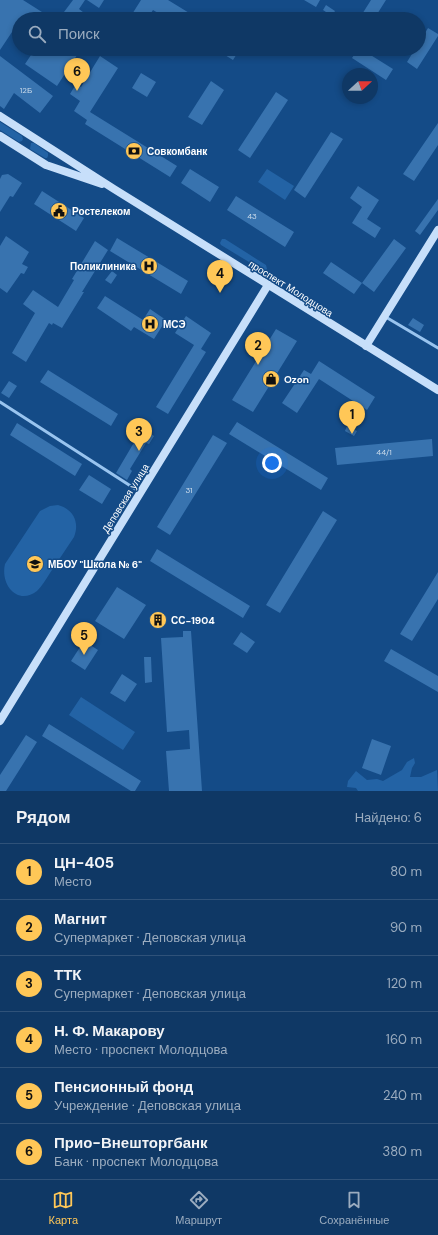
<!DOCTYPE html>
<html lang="ru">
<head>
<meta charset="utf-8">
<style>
	body { margin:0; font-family:"DM Sans",sans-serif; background:#183f6b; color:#f1f3f6 }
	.compass { position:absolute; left:342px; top:68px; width:36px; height:36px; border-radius:50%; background:#0f3865; box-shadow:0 2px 6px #0003; rotate:69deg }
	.you { position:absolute; left:272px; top:463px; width:14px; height:14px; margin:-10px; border:3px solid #fff; border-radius:50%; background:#1a73e8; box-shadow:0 0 0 6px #1a73e833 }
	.badge { display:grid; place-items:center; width:26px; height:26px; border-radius:50%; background:#ffc757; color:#111; font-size:13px; font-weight:700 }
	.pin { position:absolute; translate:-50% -33px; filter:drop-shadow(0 1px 2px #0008) }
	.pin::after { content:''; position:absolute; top:21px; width:14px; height:12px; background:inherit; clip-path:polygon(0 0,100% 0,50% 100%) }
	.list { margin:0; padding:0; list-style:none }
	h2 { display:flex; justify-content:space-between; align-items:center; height:52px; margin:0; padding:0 16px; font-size:17px }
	h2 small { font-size:13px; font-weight:400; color:#9bacbf }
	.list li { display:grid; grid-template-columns:26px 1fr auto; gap:12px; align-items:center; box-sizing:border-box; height:56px; padding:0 16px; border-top:1px solid #2f5279 }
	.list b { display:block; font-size:15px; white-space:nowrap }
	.list p { margin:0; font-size:13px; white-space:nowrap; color:#9bacbf }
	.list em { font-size:13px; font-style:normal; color:#9bacbf }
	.icon { flex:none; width:22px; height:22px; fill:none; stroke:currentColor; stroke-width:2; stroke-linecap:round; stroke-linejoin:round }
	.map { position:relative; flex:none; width:438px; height:791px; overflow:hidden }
	.search { position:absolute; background:#0f3865; box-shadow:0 2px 6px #0003; left:12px; right:12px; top:12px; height:44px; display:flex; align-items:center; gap:10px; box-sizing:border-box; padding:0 14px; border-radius:22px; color:#9bacbf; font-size:15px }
	.sheet { height:388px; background:#0f3865 }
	nav { display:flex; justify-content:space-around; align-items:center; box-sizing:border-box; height:56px; border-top:1px solid #2f5279; background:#0f3865; font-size:11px; color:#9bacbf }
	nav a { display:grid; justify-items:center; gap:2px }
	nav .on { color:#ffc757 }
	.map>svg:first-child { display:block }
	.green { fill:#2363a5 }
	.building { fill:#3873af }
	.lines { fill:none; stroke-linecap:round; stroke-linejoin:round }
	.lane { stroke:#99c4ef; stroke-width:3 }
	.secondary { stroke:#c7dffa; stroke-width:8 }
	.labels { text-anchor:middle; stroke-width:3; stroke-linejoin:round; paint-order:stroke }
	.number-label { font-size:8px; fill:#cddceb }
	.poi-label { font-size:10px; font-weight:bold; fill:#fff; stroke:#144b87; text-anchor:start }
	.street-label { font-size:10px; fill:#fff; stroke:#144b87 }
</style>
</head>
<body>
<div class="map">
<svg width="438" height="791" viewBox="0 0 438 791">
	<rect width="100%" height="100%" fill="#144b87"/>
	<path class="green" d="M0,122L22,136L23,139L22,141L19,142L0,130Z
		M31,143H34L48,153V156L47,158H45L30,149Z
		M267,169L294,186L285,200L258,182Z
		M222,239H225L266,265L267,269L265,271L262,270L221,245L220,243Z
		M58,505C73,509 80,522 74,537C66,549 58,561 50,573C46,579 42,586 37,591C18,606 0,585 5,564L40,511L50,506Z
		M81,697L135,732L123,750L69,715Z
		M414,758L415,763L412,768L410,777H421L437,770L438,791H358L356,788L347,787L348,781L356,771L367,780L377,779L383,781L402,770L407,762Z"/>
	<path class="building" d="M0,0H23L53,19H19V28L16,26L0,50Z
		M73,0H85L79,9L88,16L85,19H65L61,16Z
		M87,0H104L99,8Z
		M141,0H168L199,19H168L153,10L147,19H129Z
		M304,0H320L316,7Z
		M371,0H386L374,19H359Z
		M326,5L335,11L332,16L323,10Z
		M428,28L438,34V36L417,69L407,62L415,49H419V43Z
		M35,49H81L57,86L25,64Z
		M215,49H240L233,60Z
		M345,49H361L393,69L386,80L352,58L354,55Z
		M0,56L53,96L40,113L14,93L4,109L0,106Z
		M100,56L118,68L90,112L177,166L170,177L85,124L87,120L74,111L80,101L70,94L76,84L81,87Z
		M141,73L156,82L147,97L132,88Z
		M211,81L224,90L202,125L188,117Z
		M276,92L288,100L250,158L238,150Z
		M438,123V145L414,181L403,174Z
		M331,132L343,139L305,198L294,190Z
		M190,169L219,187L210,202L181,183Z
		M8,174L22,183L13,197L10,196L0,212V179L2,175Z
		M358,186L379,200L367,219L381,228L375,238L352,223L362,207L350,198Z
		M42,191L84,218L76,231L34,204Z
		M236,196L294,232L285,247L227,210Z
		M438,199V210L420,235L415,231Z
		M6,236L29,252L22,264L28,267L24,274L21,273L7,293L0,288V246Z
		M117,238L188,281L181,294L110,251Z
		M394,239L406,248L374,292L362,283Z
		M95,241L108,250L82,292H84L62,328L53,323L52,325L49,323L26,362L12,353L35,313L23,304L33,290L58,307L74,280L72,279Z
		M331,262L362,283L354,294L323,273Z
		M112,271L117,275L111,284L105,280Z
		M105,296L143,320L150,309L166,320L154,339L134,327L131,331L97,308Z
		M186,316L211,333L201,349L206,352L168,414L156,407L194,345L175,333Z
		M413,318L424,325L420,332L408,325Z
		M276,329L297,341L253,412L232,400Z
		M319,361L375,397L367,410L319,379L297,413L282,403L304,370L311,374Z
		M48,370L118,414L111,426L40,382Z
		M9,381L17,386L9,398L1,393Z
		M237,422L328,478L321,490L229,434Z
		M17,423L82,464L75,476L10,435Z
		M347,426L357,431L354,436L345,431Z
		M142,429L154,436L149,444L146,443L130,469L132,471L127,480L116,473Z
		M213,435L227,443L170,535L157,527Z
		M432,439L433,456L337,465L335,448Z
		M89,475L111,489L102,504L79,490Z
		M323,511L337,520L280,613L266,605Z
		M157,549L250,606L243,618L150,561Z
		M438,572V599L412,641L400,634Z
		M117,587L146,605L124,639L95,621Z
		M158,613L164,617L158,626L152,623Z
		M183,631H191L202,791H169L166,751L190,749L189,730L167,732L161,638L183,637Z
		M241,632L255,642L247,653L233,644Z
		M84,641L98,650L85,670L71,661Z
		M391,649L438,676V692L384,661Z
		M144,657H151L152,682L145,683Z
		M122,674L137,684L125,702L110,693Z
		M49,724L141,781L135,791H131L42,736Z
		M26,735L37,742L6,791H0V775Z
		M372,739L391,746L381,775L362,768Z"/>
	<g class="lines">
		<path class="lane" d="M384,316L438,348
			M0,402L140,492"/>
		<path class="secondary" d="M0,116L114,189L438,390
			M0,136L46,165L102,184
			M366,346L438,230
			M0,721L268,285"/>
	</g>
	<defs>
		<g id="bank-disc" transform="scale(0.9)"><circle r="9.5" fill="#ffc757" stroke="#144b87"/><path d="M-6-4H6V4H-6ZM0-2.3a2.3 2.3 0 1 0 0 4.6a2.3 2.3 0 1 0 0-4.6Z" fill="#111"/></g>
		<g id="civic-disc" transform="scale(0.9)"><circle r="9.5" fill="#ffc757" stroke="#144b87"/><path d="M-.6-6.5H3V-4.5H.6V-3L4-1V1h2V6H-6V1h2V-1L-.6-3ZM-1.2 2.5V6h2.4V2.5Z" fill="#111"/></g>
		<g id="hospital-disc" transform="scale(0.9)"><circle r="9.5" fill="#ffc757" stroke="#144b87"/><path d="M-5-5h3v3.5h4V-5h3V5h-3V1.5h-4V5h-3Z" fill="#111"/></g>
		<g id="shop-disc" transform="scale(0.9)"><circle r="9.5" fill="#ffc757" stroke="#144b87"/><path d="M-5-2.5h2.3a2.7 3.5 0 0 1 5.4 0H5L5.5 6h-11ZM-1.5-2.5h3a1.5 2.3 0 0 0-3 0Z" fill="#111"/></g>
		<g id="school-disc" transform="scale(0.9)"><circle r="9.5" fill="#ffc757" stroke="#144b87"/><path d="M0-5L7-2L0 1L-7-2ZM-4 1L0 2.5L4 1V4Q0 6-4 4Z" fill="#111"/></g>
		<g id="building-disc" transform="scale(0.9)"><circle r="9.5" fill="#ffc757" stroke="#144b87"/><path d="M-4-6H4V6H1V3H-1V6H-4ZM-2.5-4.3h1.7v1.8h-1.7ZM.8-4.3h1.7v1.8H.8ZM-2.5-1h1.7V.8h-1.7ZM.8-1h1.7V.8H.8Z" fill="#111"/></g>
	</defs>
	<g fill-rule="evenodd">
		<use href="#bank-disc" x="134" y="151"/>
		<use href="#civic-disc" x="59" y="211"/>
		<use href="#hospital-disc" x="149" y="266"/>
		<use href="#hospital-disc" x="150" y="324"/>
		<use href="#shop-disc" x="271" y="379"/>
		<use href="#school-disc" x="35" y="564"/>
		<use href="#building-disc" x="158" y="620"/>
	</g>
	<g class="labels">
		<g class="number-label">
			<text x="26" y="93">12Б</text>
			<text x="252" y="219">43</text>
			<text x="384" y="455">44/1</text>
			<text x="189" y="493">31</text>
		</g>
		<g class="poi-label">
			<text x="147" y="155">Совкомбанк</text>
			<text x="72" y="215">Ростелеком</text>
			<text x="136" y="270" text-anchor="end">Поликлиника</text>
			<text x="163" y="328">МСЭ</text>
			<text x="284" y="383">Ozon</text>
			<text x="48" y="568">МБОУ "Школа № 6"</text>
			<text x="171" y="624">СС-1904</text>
		</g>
		<g class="street-label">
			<text transform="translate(291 288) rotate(32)" y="4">проспект Молодцова</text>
			<text transform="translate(125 498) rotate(-58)" y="4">Деповская улица</text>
		</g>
	</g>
</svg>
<svg class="compass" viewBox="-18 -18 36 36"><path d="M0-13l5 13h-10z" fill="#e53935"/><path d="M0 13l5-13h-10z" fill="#9bacbf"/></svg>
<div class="you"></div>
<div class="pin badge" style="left:352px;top:434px">1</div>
<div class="pin badge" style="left:258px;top:365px">2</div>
<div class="pin badge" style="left:139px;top:451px">3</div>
<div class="pin badge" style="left:220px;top:293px">4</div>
<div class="pin badge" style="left:84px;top:655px">5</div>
<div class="pin badge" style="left:77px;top:91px">6</div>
<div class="search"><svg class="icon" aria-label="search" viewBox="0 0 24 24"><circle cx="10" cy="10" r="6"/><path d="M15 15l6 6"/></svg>Поиск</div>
</div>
<section class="sheet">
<h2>Рядом<small>Найдено: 6</small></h2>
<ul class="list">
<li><span class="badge">1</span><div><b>ЦН-405</b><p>Место</p></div><em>80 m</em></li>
<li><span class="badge">2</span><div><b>Магнит</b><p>Супермаркет · Деповская улица</p></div><em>90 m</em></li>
<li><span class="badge">3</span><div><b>ТТК</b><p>Супермаркет · Деповская улица</p></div><em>120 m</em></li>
<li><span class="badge">4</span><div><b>Н. Ф. Макарову</b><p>Место · проспект Молодцова</p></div><em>160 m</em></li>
<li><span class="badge">5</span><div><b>Пенсионный фонд</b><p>Учреждение · Деповская улица</p></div><em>240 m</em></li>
<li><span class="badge">6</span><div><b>Прио-Внешторгбанк</b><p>Банк · проспект Молодцова</p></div><em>380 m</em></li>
</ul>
</section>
<nav>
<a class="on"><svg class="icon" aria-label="map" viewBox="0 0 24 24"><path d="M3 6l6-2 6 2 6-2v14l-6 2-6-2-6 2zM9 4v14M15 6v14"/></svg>Карта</a>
<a><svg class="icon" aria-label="directions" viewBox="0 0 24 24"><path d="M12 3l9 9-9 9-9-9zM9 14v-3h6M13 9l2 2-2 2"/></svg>Маршрут</a>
<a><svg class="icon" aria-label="saved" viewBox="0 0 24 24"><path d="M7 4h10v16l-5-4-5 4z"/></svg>Сохранённые</a>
</nav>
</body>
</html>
